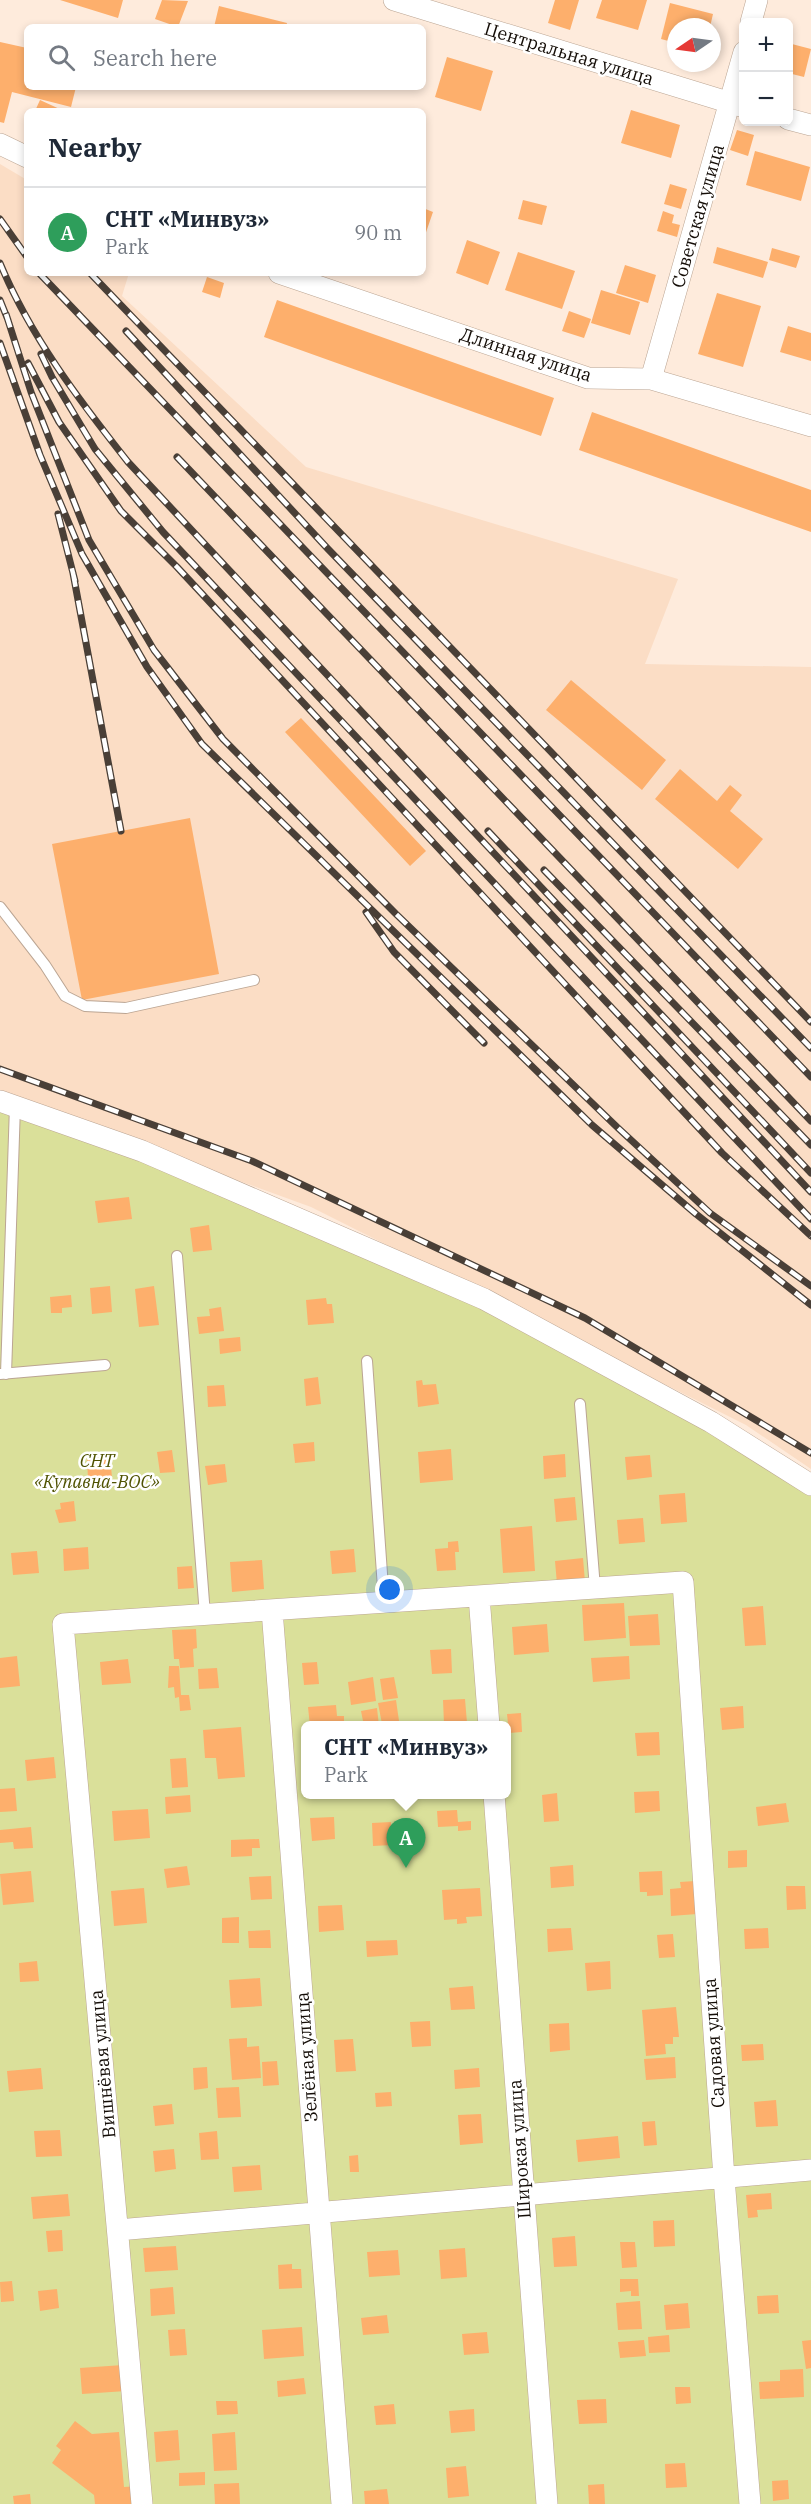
<!DOCTYPE html>
<html lang="en">
<head>
<meta charset="utf-8">
<style>
	body { margin:0; font-family:"IBM Plex Serif",serif; background:#f2f2f3; color:#1f2937 }
	.controls { position:absolute; right:18px; top:18px; display:grid; overflow:hidden; border-radius:9px; box-shadow:0 3px 9px #0003 }
	.controls button { width:54px; height:54px; display:grid; place-items:center; padding:0; border:0; border-bottom:2px solid #e0e1e3; background:#fff; color:#1f2937; font:30px sans-serif }
	.compass { position:absolute; left:667px; top:18px; width:54px; height:54px; border-radius:50%; background:#fff; box-shadow:0 3px 9px #0003; rotate:257deg }
	.you { position:absolute; left:390px; top:1590px; width:21px; height:21px; margin:-15px; border:4px solid #fff; border-radius:50%; background:#1a73e8; box-shadow:0 0 0 9px #1a73e833 }
	.badge { display:grid; place-items:center; width:39px; height:39px; border-radius:50%; background:#ea580c; color:#fff; font-size:20px; font-weight:700 }
	.pin { position:absolute; translate:-50% -50px; filter:drop-shadow(0 2px 3px #0008) }
	.pin::after { content:''; position:absolute; top:32px; width:21px; height:18px; background:inherit; clip-path:polygon(0 0,100% 0,50% 100%) }
	.popup { position:absolute; left:301px; top:1721px; width:210px; height:78px; box-sizing:border-box; display:grid; place-content:center; border-radius:9px; background:#fff; filter:drop-shadow(0 2px 4px #0005); font-size:20px; white-space:nowrap; color:#747a83 }
	.popup b { font-size:22px; color:#1f2937 }
	.popup::after { content:''; position:absolute; left:50%; top:100%; margin-left:-12px; border:12px solid transparent; border-top-color:#fff }
	.list { margin:0; padding:0; list-style:none }
	h2 { display:flex; justify-content:space-between; align-items:center; height:78px; margin:0; padding:0 24px; font-size:26px }
	h2 small { font-size:20px; font-weight:400; color:#747a83 }
	.list li { display:grid; grid-template-columns:39px 1fr auto; gap:18px; align-items:center; box-sizing:border-box; height:90px; padding:0 24px; border-top:2px solid #e0e1e3 }
	.list b { display:block; font-size:22px; white-space:nowrap }
	.list p { margin:0; font-size:20px; white-space:nowrap; color:#747a83 }
	.list em { font-size:20px; font-style:normal; color:#747a83 }
	.icon { flex:none; width:33px; height:33px; fill:none; stroke:currentColor; stroke-width:2; stroke-linecap:round; stroke-linejoin:round }
	.map { position:relative; flex:none; width:811px; height:2504px; overflow:hidden }
	.search { position:absolute; background:#fff; box-shadow:0 3px 9px #0003; left:24px; top:24px; width:402px; height:66px; display:flex; align-items:center; gap:15px; box-sizing:border-box; padding:0 21px; border-radius:9px; color:#747a83; font-size:22px }
	.panel { position:absolute; background:#fff; box-shadow:0 3px 9px #0003; left:24px; top:108px; width:402px; height:168px; border-radius:9px }
	.map>svg:first-child { display:block }
	.built { fill:#fbddc5 }
	.green { fill:#dae09a; fill-rule:evenodd }
	.building { fill:#fdaf6c }
	.lines { fill:none; stroke-linecap:round; stroke-linejoin:round }
	.lane-casing { stroke:#bba593; stroke-width:12 }
	.street-casing { stroke:#bba593; stroke-width:22 }
	.lane { stroke:#fff; stroke-width:10 }
	.street { stroke:#fff; stroke-width:21 }
	.rail-casing { stroke:#493f37; stroke-width:7 }
	.rail { stroke:#fff; stroke-width:4.5; stroke-dasharray:14; stroke-linecap:butt }
	.labels { text-anchor:middle; stroke-width:5; stroke-linejoin:round; paint-order:stroke }
	.street-label { font-size:18px; fill:#140d07; stroke:#fff }
	.park-label { font-size:18px; font-style:italic; fill:#505303; stroke:#fff }
</style>
</head>
<body>
<div class="map">
<svg width="811" height="2504" viewBox="0 0 811 2504">
	<rect width="100%" height="100%" fill="#feebdc"/>
	<path class="built" d="M0,164L27,180V273H129L122,296L306,467L678,579L645,664L811,667V1469L746,1425L311,1207L0,1094Z"/>
	<path class="green" d="M0,1101L484,1299L811,1485V2504H0ZM306,1726H506V1794H306Z"/>
	<path class="building" d="M60,0H123L118,18Z
		M162,0L188,1L178,27L155,19Z
		M555,0H579L570,30L548,23Z
		M602,0H647L638,30L596,18Z
		M670,3L713,14L710,27H676V43L661,39Z
		M219,6L287,23L286,27H214Z
		M0,42L27,48V87H76L71,107L12,92L4,123L0,122Z
		M788,43L811,49L804,77L788,73Z
		M447,57L493,71L481,111L435,97Z
		M40,100L64,111H35Z
		M631,110L680,125L671,158L621,143Z
		M737,130L754,135L748,156L730,150Z
		M755,151L810,167L801,201L746,185Z
		M670,184L687,189L681,209L664,204Z
		M523,200L547,206L542,225L518,219Z
		M423,208L433,212L423,241Z
		M663,211L674,215L672,223L680,225L677,237L657,231Z
		M467,240L500,252L488,285L456,273Z
		M717,247L768,262L763,278L713,263Z
		M772,248L800,256L796,268L769,260Z
		M518,252L575,271L562,309L505,290Z
		M625,265L656,275L648,303L616,293Z
		M207,277L224,283L220,298L202,292Z
		M601,290L640,302L630,335L591,323Z
		M717,293L761,306L743,367L698,354Z
		M277,300L554,398L541,436L264,337Z
		M569,311L591,319L584,338L562,331Z
		M788,326L811,333V361L780,352Z
		M592,412L811,490V532L579,450Z
		M571,680L666,760L642,790L546,710Z
		M301,718L426,851L410,866L285,732Z
		M680,769L717,801L730,785L742,795L730,811L763,839L738,869L655,799Z
		M190,818L219,974L82,1000L52,844Z
		M129,1197L132,1219L98,1223L95,1201Z
		M209,1225L212,1250L193,1252L190,1228Z
		M110,1286L112,1312L92,1314L90,1288Z
		M154,1286L159,1325L139,1327L135,1289Z
		M71,1295L72,1307L62,1308V1313H51L50,1297Z
		M326,1298L327,1304H332L334,1323L308,1325L306,1300Z
		M221,1307L224,1331L199,1334L197,1317L210,1316L209,1309Z
		M240,1337L241,1351L220,1354L219,1339Z
		M318,1377L321,1404L306,1406L304,1379Z
		M422,1380L423,1385L436,1384L439,1404L418,1407L416,1381Z
		M224,1385L226,1406L208,1407L207,1386Z
		M314,1442L315,1461L295,1463L293,1444Z
		M451,1449L453,1480L420,1483L418,1452Z
		M172,1450L175,1472L160,1473L157,1452Z
		M565,1454L566,1477L544,1479L543,1456Z
		M650,1455L652,1477L627,1480L625,1457Z
		M110,1457L112,1477L88,1479L87,1458Z
		M225,1464L227,1482L208,1485L205,1466Z
		M685,1493L687,1522L661,1524L659,1495Z
		M575,1497L577,1520L556,1522L554,1499Z
		M74,1501L76,1521L59,1523L55,1510L61,1509L60,1503Z
		M643,1518L645,1542L619,1544L617,1520Z
		M532,1526L535,1571L503,1573L500,1529Z
		M458,1541L459,1552H455L456,1570L437,1571L435,1549L448,1548V1542Z
		M88,1547L89,1569L64,1571L63,1549Z
		M354,1549L356,1572L332,1574L330,1551Z
		M37,1551L39,1573L13,1575L11,1553Z
		M583,1558L585,1582L557,1584L555,1561Z
		M262,1560L264,1589L232,1592L230,1562Z
		M192,1566L194,1588L178,1589L177,1567Z
		M624,1603L626,1638L584,1641L582,1605Z
		M763,1606L766,1645L745,1646L742,1608Z
		M658,1614L660,1645L630,1646L628,1616Z
		M547,1624L549,1652L514,1655L512,1627Z
		M196,1629L197,1648L193,1649L194,1667L180,1668L179,1659H174L172,1630Z
		M451,1649L452,1673L432,1674L430,1650Z
		M17,1656L20,1686L0,1688V1658Z
		M629,1656L630,1679L593,1682L591,1658Z
		M128,1659L131,1683L102,1685L100,1662Z
		M317,1662L319,1684L304,1685L302,1663Z
		M169,1666H179L181,1695H189L191,1710L180,1711L179,1697L175,1698L174,1687L168,1688Z
		M217,1668L219,1688L199,1689L198,1669Z
		M373,1677L376,1701L351,1705L348,1682Z
		M394,1677L398,1698L383,1700L380,1679Z
		M465,1699L467,1723L444,1724L443,1700Z
		M396,1700L399,1721L382,1724L378,1703Z
		M336,1705L337,1716H344V1726H310L308,1707Z
		M743,1706L744,1728L722,1730L720,1708Z
		M377,1708L379,1726H364L361,1711Z
		M521,1713L522,1732L509,1733L507,1714Z
		M241,1727L245,1777L218,1779L216,1758H205L203,1730Z
		M659,1732L660,1755L637,1756L635,1733Z
		M54,1757L56,1778L27,1781L25,1760Z
		M186,1758L188,1787L172,1788L170,1759Z
		M15,1788L17,1811L0,1812V1789Z
		M659,1791L660,1811L635,1813L634,1792Z
		M557,1793L559,1821L544,1822L542,1795Z
		M190,1795L191,1812L166,1814L165,1797Z
		M786,1803L789,1822L758,1826L756,1807Z
		M148,1809L150,1838L114,1841L112,1811Z
		M457,1810L458,1822L471,1821V1830L458,1831V1826L438,1827L437,1811Z
		M334,1817L335,1839L312,1841L310,1818Z
		M391,1822L392,1845L373,1846L372,1823Z
		M31,1827L33,1848L14,1849L13,1842L0,1843V1830Z
		M259,1839L260,1848H252V1856L231,1857V1840Z
		M747,1850V1867L728,1868V1851Z
		M573,1865L574,1886L551,1888L550,1867Z
		M187,1866L190,1885L167,1888L164,1869Z
		M31,1871L34,1902L3,1905L0,1874Z
		M662,1871L663,1895L647,1896V1892H640L639,1872Z
		M271,1876L272,1899L251,1900L249,1877Z
		M695,1881L697,1914L671,1916L670,1889L681,1888L680,1882Z
		M786,1886H805L806,1909L787,1910Z
		M144,1888L147,1923L114,1926L111,1891Z
		M480,1888L482,1916L466,1917L467,1923L457,1924V1919L444,1920L442,1890Z
		M342,1905L344,1930L319,1932L318,1906Z
		M239,1917V1943H222V1918Z
		M571,1928L573,1950L548,1952L547,1929Z
		M768,1928L769,1948L745,1949L744,1929Z
		M270,1930L271,1948H249L248,1931Z
		M673,1934L675,1957L659,1958L657,1935Z
		M397,1940L398,1955L367,1957L366,1941Z
		M37,1961L39,1981L20,1982L19,1963Z
		M610,1961L611,1989L587,1991L585,1963Z
		M260,1978L262,2006L231,2008L229,1980Z
		M473,1986L475,2009L451,2010L449,1988Z
		M676,2007L679,2037H673V2044H665L666,2054L646,2056L642,2010Z
		M430,2021L431,2046L412,2047L410,2022Z
		M569,2023L570,2050L550,2052L549,2024Z
		M247,2038V2047L259,2046L261,2078L232,2080L229,2039Z
		M353,2039L356,2071L336,2072L334,2040Z
		M763,2044L764,2060L742,2061L741,2045Z
		M675,2057L676,2078L646,2080L644,2059Z
		M277,2061L279,2085L263,2086L262,2062Z
		M207,2067L208,2088L194,2090L193,2068Z
		M41,2068L43,2089L9,2092L7,2071Z
		M479,2068L480,2087L455,2089L454,2070Z
		M239,2087L241,2117L218,2118L216,2088Z
		M391,2092L392,2106L376,2107L375,2093Z
		M776,2100L778,2126L756,2127L754,2102Z
		M172,2104L174,2124L155,2126L153,2106Z
		M481,2114L483,2143L460,2145L458,2115Z
		M655,2121L657,2145L644,2146L642,2122Z
		M60,2130L62,2156L36,2157L34,2131Z
		M217,2131L219,2159L201,2160L199,2133Z
		M618,2136L620,2158L578,2162L576,2140Z
		M174,2149L176,2169L155,2172L153,2151Z
		M358,2155L359,2172H350L349,2156Z
		M260,2165L262,2190L234,2192L232,2167Z
		M771,2193L772,2209L757,2210L758,2217L748,2218L746,2195Z
		M68,2194L70,2216L33,2219L31,2197Z
		M674,2220L675,2246L654,2247L653,2221Z
		M62,2230L63,2251L48,2252L46,2231Z
		M575,2236L577,2266L554,2267L552,2238Z
		M620,2242H635L637,2267L622,2268Z
		M176,2246L178,2270L145,2272L143,2248Z
		M465,2248L467,2277L441,2279L439,2250Z
		M398,2250L400,2275L369,2277L367,2252Z
		M292,2264V2269H301L302,2288L279,2289L278,2265Z
		M620,2279H638L639,2296H631V2291L620,2292Z
		M12,2281L14,2301L1,2302L0,2282Z
		M173,2287L175,2314L151,2316L150,2289Z
		M57,2289L59,2308L40,2311L38,2291Z
		M778,2295L779,2313L758,2314L757,2296Z
		M640,2301L642,2329L618,2330L616,2303Z
		M688,2303L690,2328L666,2330L664,2305Z
		M387,2315L389,2333L363,2335L361,2318Z
		M302,2327L304,2356L264,2359L262,2330Z
		M185,2329L187,2355L170,2356L168,2330Z
		M487,2332L489,2353L464,2355L462,2334Z
		M669,2335L670,2352L649,2353L648,2337Z
		M644,2340L646,2356L620,2358L618,2342Z
		M811,2340V2368L806,2369L802,2341Z
		M123,2365L126,2391L82,2394L80,2368Z
		M803,2369L804,2397L760,2399L759,2382L780,2381V2370Z
		M304,2378L306,2394L278,2397L277,2381Z
		M675,2387H690L691,2403L676,2404Z
		M606,2399L607,2423L579,2424L577,2400Z
		M216,2401H237L238,2414L217,2415Z
		M394,2404L396,2424L376,2425L374,2406Z
		M474,2409L475,2431L451,2433L449,2411Z
		M75,2421L92,2434L119,2432L124,2487L138,2486L139,2504H95L94,2495L52,2463L61,2450L56,2446Z
		M178,2430L180,2460L156,2462L154,2432Z
		M235,2432L237,2470L214,2471L212,2434Z
		M685,2463L687,2487L666,2488L665,2464Z
		M466,2466L469,2496L448,2498L446,2468Z
		M205,2472V2485L179,2486V2473Z
		M788,2480L789,2499L773,2501L772,2481Z
		M239,2483L240,2504H215L214,2484Z
		M604,2484L605,2504H589L588,2485Z
		M387,2489L389,2504H365L364,2491Z
		M30,2494L31,2504H14L13,2496Z"/>
	<g class="lines">
		<g class="lane-casing">
			<path id="lane" d="M0,907L45,965L65,996L85,1006L126,1008L254,980
				M177,1256L205,1615
				M367,1361L384,1602
				M0,1374L105,1365
				M6,1374L15,1106
				M580,1404L595,1588"/>
		</g>
		<g class="street-casing">
			<path id="street" d="M394,0L744,107
				M751,22L757,0
				M788,119L811,125
				M0,144L27,157
				M279,273L588,378L651,379L811,426
				M651,379L744,52
				M0,1101L142,1151L484,1299L711,1422L811,1485
				M479,1596L489,1726
				M272,1610L342,2504
				M494,1794L547,2504
				M118,2230L811,2170
				M142,2504L63,1624L683,1582L724,2178L750,2504"/>
		</g>
		<use href="#lane" class="lane"/>
		<use href="#street" class="street"/>
		<g class="rail-casing">
			<path id="rail" d="M0,219L27,257
				M0,263C30,336 79,400 128,462L811,1192
				M39,273L811,1077
				M90,273L811,1022
				M0,300L8,320
				M6,314L31,392L89,540L154,650L223,739L396,914L618,1128L710,1213L811,1286
				M126,331L328,549L811,1048
				M0,343L40,455L82,554L147,667L202,744L592,1125L696,1214L811,1305
				M41,354L52,377L95,449L163,532L811,1219
				M28,363L59,422L121,511L177,567L722,1153L811,1236
				M177,457L811,1121
				M58,514L75,581
				M73,573L121,831
				M488,831L811,1173
				M544,870L811,1145
				M366,912L394,952L484,1043
				M0,1069L252,1161L585,1318L811,1453"/>
		</g>
		<use href="#rail" class="rail"/>
	</g>
	<g class="labels">
		<g class="street-label">
			<text transform="translate(569 54) rotate(17)" y="6">Центральная улица</text>
			<text transform="translate(698 216) rotate(-74)" y="6">Советская улица</text>
			<text transform="translate(526 355) rotate(18)" y="6">Длинная улица</text>
			<text transform="translate(714 2043) rotate(-94)" y="6">Садовая улица</text>
			<text transform="translate(307 2057) rotate(-94)" y="6">Зелёная улица</text>
			<text transform="translate(103 2064) rotate(-95)" y="6">Вишнёвая улица</text>
			<text transform="translate(520 2149) rotate(-94)" y="6">Широкая улица</text>
		</g>
		<g class="park-label">
			<text x="97" y="1467">СНТ<tspan x="97" dy="21">«Купавна-ВОС»</tspan></text>
		</g>
	</g>
</svg>
<div class="controls">
<button>+</button>
<button>−</button>
</div>
<svg class="compass" viewBox="-18 -18 36 36"><path d="M0-13l5 13h-10z" fill="#e53935"/><path d="M0 13l5-13h-10z" fill="#747a83"/></svg>
<div class="you"></div>
<div class="pin badge" style="left:406px;top:1868px;background:#2e9e5b">A</div>
<div class="popup"><b>СНТ «Минвуз»</b>Park</div>
<div class="search"><svg class="icon" aria-label="search" viewBox="0 0 24 24"><circle cx="10" cy="10" r="6"/><path d="M15 15l6 6"/></svg>Search here</div>
<section class="panel">
<h2>Nearby<small></small></h2>
<ul class="list">
<li><span class="badge" style="background:#2e9e5b">A</span><div><b>СНТ «Минвуз»</b><p>Park</p></div><em>90 m</em></li>
</ul>
</section>
</div>
</body>
</html>
